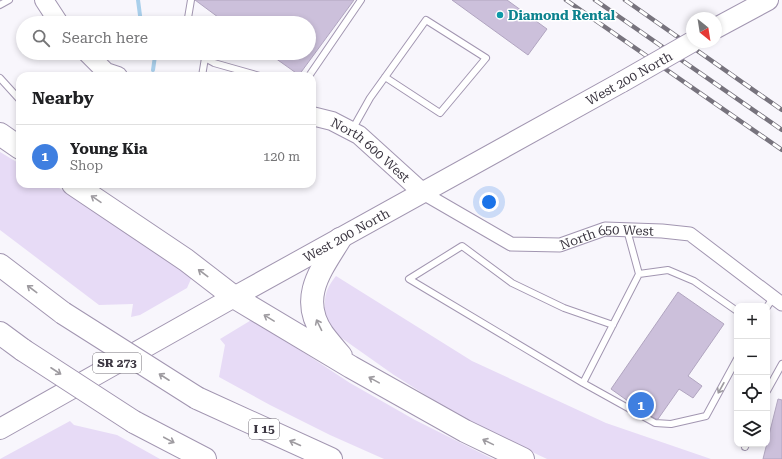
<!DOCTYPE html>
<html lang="en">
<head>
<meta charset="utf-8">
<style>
	body { margin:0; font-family:"Roboto Serif",serif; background:#f6f6f6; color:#202124 }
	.controls { position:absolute; right:12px; bottom:12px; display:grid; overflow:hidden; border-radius:8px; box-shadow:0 2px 6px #0003 }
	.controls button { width:36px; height:36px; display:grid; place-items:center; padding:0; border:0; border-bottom:1px solid #e0e0e0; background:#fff; color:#202124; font:20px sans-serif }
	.compass { position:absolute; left:686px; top:12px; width:36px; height:36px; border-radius:50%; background:#fff; box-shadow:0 2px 6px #0003; rotate:150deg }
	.you { position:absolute; left:489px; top:202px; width:14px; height:14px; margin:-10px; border:3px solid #fff; border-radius:50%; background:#1a73e8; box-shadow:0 0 0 6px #1a73e833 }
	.badge { display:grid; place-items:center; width:26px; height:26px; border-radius:50%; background:#111827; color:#fff; font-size:13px; font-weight:700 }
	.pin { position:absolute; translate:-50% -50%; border:2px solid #fff; box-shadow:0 1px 4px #0006 }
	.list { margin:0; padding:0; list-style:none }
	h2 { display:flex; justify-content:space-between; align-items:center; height:52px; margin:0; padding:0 16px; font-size:17px }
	h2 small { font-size:13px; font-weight:400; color:#757577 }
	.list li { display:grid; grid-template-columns:26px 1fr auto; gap:12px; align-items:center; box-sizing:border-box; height:64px; padding:0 16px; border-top:1px solid #e0e0e0 }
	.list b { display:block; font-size:15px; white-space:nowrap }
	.list p { margin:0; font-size:13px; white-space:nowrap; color:#757577 }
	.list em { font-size:13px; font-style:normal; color:#757577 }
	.icon { flex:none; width:22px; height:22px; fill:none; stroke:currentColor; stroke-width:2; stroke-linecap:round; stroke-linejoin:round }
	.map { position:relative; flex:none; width:782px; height:459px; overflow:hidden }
	.search { position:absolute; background:#fff; box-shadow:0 2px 6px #0003; left:16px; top:16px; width:300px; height:44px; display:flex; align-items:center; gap:10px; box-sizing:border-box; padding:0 14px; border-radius:22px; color:#757577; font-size:15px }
	.panel { position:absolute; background:#fff; box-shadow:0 2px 6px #0003; left:16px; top:72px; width:300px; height:116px; border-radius:12px }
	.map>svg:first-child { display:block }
	.green { fill:#e7dbf6 }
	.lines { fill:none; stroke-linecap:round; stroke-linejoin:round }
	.stream { stroke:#a9cfeb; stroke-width:4 }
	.building { fill:#ccc0db; stroke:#b1a5c0 }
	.lane-casing { stroke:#a296b1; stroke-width:8 }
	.street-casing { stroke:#a296b1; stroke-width:15 }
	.secondary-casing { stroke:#a296b1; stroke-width:20 }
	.primary-casing { stroke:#a296b1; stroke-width:22 }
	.highway-casing { stroke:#a296b1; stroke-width:24 }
	.lane { stroke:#fff; stroke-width:6 }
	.street { stroke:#fff; stroke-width:13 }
	.secondary { stroke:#fff; stroke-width:18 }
	.primary { stroke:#fff; stroke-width:20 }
	.highway { stroke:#fff; stroke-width:22 }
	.rail-casing { stroke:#77737d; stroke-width:4.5 }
	.rail { stroke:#fff; stroke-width:3; stroke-dasharray:9; stroke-linecap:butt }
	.primary-bridge-casing { stroke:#a296b1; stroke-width:22; stroke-linecap:butt }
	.highway-bridge-casing { stroke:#a296b1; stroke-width:24; stroke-linecap:butt }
	.primary-bridge { stroke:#fff; stroke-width:20 }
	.highway-bridge { stroke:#fff; stroke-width:22 }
	.oneway { stroke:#9e9ba0 }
	.culture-dot { fill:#0f9aa8; stroke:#fff; stroke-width:1.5 }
	.labels { text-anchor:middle; stroke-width:3; stroke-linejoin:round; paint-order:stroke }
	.shield { fill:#fff; stroke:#76737b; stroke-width:1 }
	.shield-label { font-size:12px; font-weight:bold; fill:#3c3742 }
	.culture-label { font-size:13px; font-weight:bold; fill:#0d838f; stroke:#fff; text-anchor:start }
	.street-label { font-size:13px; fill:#3c3742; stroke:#fff }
</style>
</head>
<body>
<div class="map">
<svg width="782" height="459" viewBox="0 0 782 459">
	<rect width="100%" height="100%" fill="#f8f6fc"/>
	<path class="green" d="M0,152L20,164V184H53L189,272L191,279L187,288L140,315L131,317L133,304L99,305L0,230Z
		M336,276L472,361L606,423L711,459H547L511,442L457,415L394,375L333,332L321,308L325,307C324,294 328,286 336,276Z
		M253,319L350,383L415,420L493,459H384L330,435L270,405L219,377L225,345L220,339Z
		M70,421L74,425L117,435L160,459H0Z"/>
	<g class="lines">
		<path class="stream" d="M138,0L141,23
			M153,70L155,56L153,53"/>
	</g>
	<path class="building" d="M195,0H354L299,75L268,53H309V23H226Z
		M452,0H507L547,29L528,55Z
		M678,292L724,324L688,376L702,386L693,398L679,389L658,419H656L642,411L611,389Z
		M778,399L782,400V459H763Z"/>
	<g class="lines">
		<g class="lane-casing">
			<path id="lane" d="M0,5L9,0
				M188,23V18L191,0
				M196,53L214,63L260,76
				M202,76L205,58
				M309,76L361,0
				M0,78L20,100
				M352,130L370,98L426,20L486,58L440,113L385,77
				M639,274L668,270L694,281L737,311
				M767,307L773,298
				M613,325L564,308L512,283L462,246L409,279L583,383L639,274L627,230
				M583,383L655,423L671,424L706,416L737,359
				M767,391L782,364
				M745,447L746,444"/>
		</g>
		<g class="street-casing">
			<g id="street">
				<path id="s1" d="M423,193L511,244L560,245L605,229L662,231L690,234L782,304"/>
			</g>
		</g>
		<g class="secondary-casing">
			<g id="secondary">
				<path d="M44,0L59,23"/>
				<path d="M87,53L106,72L118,76"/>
				<path id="s2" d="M312,116L332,121L359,135L423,193"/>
			</g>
		</g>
		<g class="primary-casing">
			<g id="primary">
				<path d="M716,28L768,0"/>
				<path id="s3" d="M0,429L234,297L622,82"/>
			</g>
		</g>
		<g class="highway-casing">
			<path id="highway" d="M0,134L20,148
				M73,184L186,260L234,297L351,367L465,431L523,459
				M340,239C321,270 298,298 323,334C329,342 335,349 341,356
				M0,265L63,313
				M0,333L23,350
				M197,398L331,459
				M134,422L205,459"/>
		</g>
		<use href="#lane" class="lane"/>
		<use href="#street" class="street"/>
		<use href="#secondary" class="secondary"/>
		<use href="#primary" class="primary"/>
		<use href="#highway" class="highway"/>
		<g class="rail-casing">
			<path id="rail" d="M566,0L782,150
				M595,0L782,130
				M625,0L782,110"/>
		</g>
		<use href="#rail" class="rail"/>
		<g class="primary-bridge-casing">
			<path id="primary-bridge" d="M622,82L692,42"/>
		</g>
		<g class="highway-bridge-casing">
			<path id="highway-bridge" d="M63,313L197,398
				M23,350L134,422"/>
		</g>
		<use href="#primary-bridge" class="primary-bridge"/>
		<use href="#highway-bridge" class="highway-bridge"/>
	</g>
	<defs><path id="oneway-shaft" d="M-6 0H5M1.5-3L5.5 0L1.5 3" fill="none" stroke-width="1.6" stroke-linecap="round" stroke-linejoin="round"/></defs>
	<g class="oneway">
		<use href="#oneway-shaft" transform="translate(96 199) rotate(-146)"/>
		<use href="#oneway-shaft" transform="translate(203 273) rotate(-143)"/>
		<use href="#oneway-shaft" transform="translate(32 289) rotate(-143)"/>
		<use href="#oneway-shaft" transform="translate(269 318) rotate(-149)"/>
		<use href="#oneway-shaft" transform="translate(319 325) rotate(-116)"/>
		<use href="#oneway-shaft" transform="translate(56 371) rotate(33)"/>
		<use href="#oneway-shaft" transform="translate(164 377) rotate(-147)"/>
		<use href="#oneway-shaft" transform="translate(374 380) rotate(-151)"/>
		<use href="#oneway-shaft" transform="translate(721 388) rotate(119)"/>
		<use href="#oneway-shaft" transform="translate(169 440) rotate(28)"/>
		<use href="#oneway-shaft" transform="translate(488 442) rotate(-154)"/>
		<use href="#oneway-shaft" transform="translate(295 443) rotate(-156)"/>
	</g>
	<circle class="culture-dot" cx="500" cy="15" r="4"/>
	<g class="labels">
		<g class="shield">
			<rect x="93" y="353" width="48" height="20" rx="3"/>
			<rect x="249" y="419" width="30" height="20" rx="3"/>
		</g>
		<g class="shield-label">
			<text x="117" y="367">SR 273</text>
			<text x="264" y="433">I 15</text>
		</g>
		<g class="culture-label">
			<text x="508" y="20">Diamond Rental</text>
		</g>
		<g class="street-label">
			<text transform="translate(629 78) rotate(-29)" y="5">West 200 North</text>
			<text dy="5" stroke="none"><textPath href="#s2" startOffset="69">North 600 West</textPath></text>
			<text dy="5" stroke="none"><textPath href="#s3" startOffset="397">West 200 North</textPath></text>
			<text dy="5" stroke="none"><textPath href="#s1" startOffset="199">North 650 West</textPath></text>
		</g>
	</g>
</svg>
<div class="controls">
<button>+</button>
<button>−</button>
<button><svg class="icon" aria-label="locate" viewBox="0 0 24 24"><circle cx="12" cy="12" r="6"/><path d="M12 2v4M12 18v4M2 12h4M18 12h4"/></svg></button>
<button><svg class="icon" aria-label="layers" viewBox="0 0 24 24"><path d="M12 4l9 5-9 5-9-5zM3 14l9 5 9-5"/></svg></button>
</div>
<svg class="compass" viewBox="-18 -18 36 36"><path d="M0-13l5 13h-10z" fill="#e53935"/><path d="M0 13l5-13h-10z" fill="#757577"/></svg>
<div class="you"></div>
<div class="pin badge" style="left:641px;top:405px;background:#3f7fe0">1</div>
<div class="search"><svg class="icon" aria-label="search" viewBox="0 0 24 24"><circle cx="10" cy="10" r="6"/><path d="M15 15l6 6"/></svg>Search here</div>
<section class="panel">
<h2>Nearby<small></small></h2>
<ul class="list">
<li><span class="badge" style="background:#3f7fe0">1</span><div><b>Young Kia</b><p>Shop</p></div><em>120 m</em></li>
</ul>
</section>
</div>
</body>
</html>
